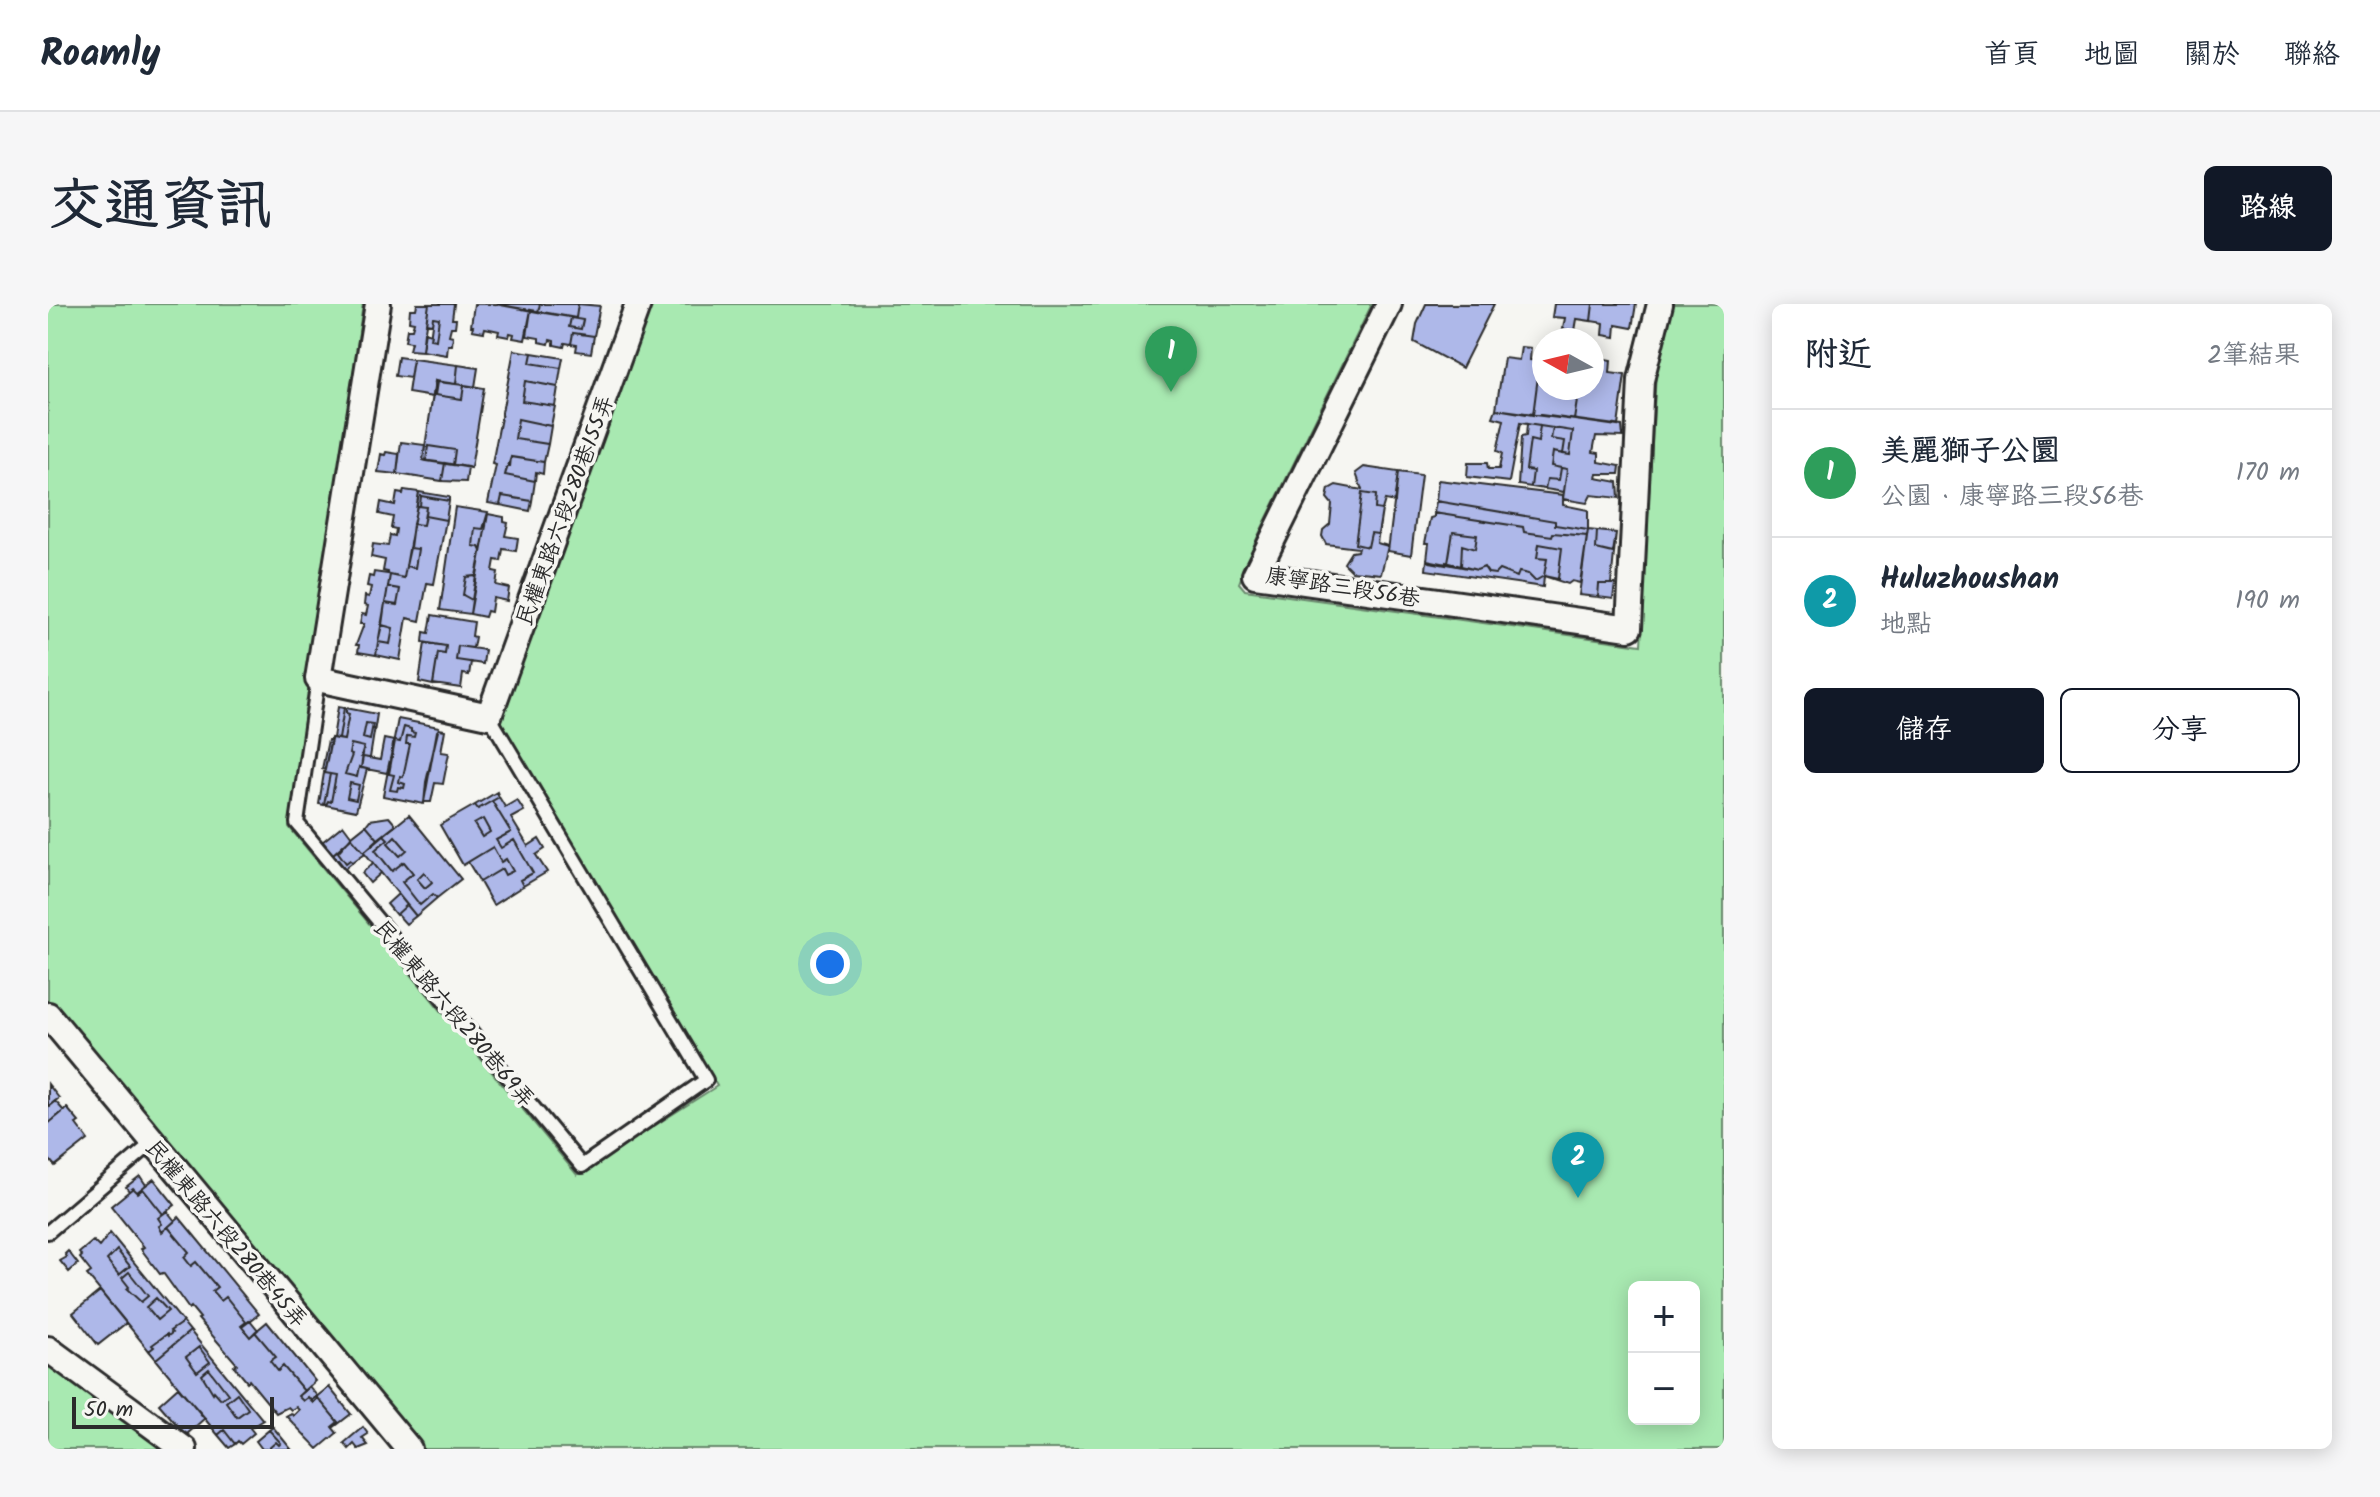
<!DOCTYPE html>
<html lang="zh-TW">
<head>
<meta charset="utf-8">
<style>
	body { margin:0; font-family:Kalam,"LXGW WenKai TC",sans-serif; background:#f6f6f7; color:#1f2937 }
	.controls { position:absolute; right:24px; bottom:24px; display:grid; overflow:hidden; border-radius:12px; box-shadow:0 4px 20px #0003 }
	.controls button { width:72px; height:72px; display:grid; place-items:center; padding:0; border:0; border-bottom:2px solid #e0e1e3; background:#fff; color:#1f2937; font:40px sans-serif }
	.compass { position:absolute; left:1484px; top:24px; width:72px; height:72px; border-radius:50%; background:#fff; box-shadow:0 4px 20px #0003; rotate:278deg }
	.scale { position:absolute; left:24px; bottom:20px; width:202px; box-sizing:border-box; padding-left:8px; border:4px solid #2b2b2b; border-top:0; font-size:22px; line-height:28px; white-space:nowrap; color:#2b2b2b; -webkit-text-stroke:6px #f6f6f2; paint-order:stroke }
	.you { position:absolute; left:782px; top:660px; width:28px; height:28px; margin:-20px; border:6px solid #fff; border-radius:50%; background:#1a73e8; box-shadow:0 0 0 12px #1a73e833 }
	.badge { display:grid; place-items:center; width:52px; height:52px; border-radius:50%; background:#111827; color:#fff; font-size:26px; font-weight:700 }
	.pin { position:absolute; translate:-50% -66px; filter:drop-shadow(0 2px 4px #0008) }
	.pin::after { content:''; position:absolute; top:42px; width:28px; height:24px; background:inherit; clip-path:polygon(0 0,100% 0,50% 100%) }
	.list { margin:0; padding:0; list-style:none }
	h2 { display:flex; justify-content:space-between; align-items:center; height:104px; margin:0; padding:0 32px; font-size:34px }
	h2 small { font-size:26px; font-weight:400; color:#747a83 }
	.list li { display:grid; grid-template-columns:52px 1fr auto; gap:24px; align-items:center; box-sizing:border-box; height:128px; padding:0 32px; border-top:2px solid #e0e1e3 }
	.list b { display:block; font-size:30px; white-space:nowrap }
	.list p { margin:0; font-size:26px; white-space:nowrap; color:#747a83 }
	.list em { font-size:26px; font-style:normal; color:#747a83 }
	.actions { display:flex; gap:16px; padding:24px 32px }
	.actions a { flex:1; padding:18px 0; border:2px solid #111827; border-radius:12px; text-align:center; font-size:28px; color:#111827 }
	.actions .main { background:#111827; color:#fff }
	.map { position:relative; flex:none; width:1676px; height:1145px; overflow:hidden; border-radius:12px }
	header { display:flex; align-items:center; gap:48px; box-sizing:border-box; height:112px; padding:0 40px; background:#fff; border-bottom:2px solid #e0e1e3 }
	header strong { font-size:38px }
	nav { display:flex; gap:44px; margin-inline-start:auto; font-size:28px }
	.intro { display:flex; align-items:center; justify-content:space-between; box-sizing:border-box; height:192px; padding:0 48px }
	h1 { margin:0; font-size:56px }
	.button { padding:20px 36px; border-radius:12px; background:#111827; color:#fff; font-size:28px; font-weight:700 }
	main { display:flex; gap:48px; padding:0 48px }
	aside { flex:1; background:#fff; border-radius:12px; box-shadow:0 4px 20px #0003 }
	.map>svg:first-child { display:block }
	.green { fill:#a8e9b1; stroke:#6a8a6e; stroke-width:2; fill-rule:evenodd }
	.building { fill:#aeb8e9; stroke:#2b2b2b; stroke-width:2 }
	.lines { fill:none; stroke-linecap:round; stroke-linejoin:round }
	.service-casing { stroke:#2b2b2b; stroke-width:18 }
	.minor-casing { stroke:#2b2b2b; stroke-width:30 }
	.service { stroke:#f6f6f2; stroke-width:12 }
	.minor { stroke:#f6f6f2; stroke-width:24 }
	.labels { text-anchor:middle; stroke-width:7; stroke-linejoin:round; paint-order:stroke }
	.street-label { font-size:22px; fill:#2b2b2b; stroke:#f6f6f2 }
</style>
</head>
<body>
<header>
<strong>Roamly</strong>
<nav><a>首頁</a><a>地圖</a><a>關於</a><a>聯絡</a></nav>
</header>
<div class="intro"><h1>交通資訊</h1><a class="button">路線</a></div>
<main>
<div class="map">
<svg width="1676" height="1145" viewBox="0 0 1676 1145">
	<rect width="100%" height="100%" fill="#f6f6f2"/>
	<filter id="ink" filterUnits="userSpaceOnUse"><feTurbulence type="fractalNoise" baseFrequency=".0125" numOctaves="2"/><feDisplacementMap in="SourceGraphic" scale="16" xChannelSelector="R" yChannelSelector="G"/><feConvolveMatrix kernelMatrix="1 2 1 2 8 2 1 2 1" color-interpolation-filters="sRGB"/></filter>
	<g filter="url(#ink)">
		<path class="green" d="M0,0H315L241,523L529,871L669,782L451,418L601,0H1324L1210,232L1191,279L1197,286L1593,341L1608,68L1624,0H1676V1145H373L0,699ZM1586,983H1646V1115H1586Z
			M0,1055L119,1145H0Z"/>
		<path class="building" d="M369,0H381L374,47L361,46L363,38L357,37L359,25H364L366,18L361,17L362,5H368Z
			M381,0H406L404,15H408L407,23H403L401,31L405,32L404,41H400L399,51L374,47L376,28L383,30L382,35L388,36L391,14L385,13L384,20L378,19Z
			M426,0H447L483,6L477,36L465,34L466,30L462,29L461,33L450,31L451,27L437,24L436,28L424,26L425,22H423Z
			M447,0H492L490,8Z
			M492,0H530L528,14L490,8Z
			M530,0L552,2L546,32L525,29L523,40L517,39L516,43L506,41V37L502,36L501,40L491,38V34L479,32L483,6L528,14Z
			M1378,0H1446L1414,64L1366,38L1369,20Z
			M1506,0H1545L1543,17L1529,15L1527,27L1515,25L1517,14L1504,13Z
			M1545,0H1588L1584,24L1568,21L1567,33L1555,31L1556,19L1543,17Z
			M385,13L391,14L388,36L382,35Z
			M523,14L535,16L533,25L521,23Z
			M525,29L546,32L543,49L528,47L529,41L523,40Z
			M1473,43L1483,44L1482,56L1492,57L1485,111L1448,105L1456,54L1471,56Z
			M466,46L484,49L482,59L513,64L510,83L477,77L474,97L507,102L503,122L470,115L467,135L500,140L496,158L463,153L462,163H459L457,171L487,177L484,197L454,192L452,201L440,199L448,161L444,160Z
			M484,49L515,54L513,64L482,59Z
			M350,53L365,55L362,74L347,72Z
			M1552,54L1563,56L1562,69L1577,71L1570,122L1526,116L1531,84H1544V66L1551,67Z
			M365,55L410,61L408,80L387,77L385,93L360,89Z
			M1492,57L1496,58V84H1531L1526,116L1485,111Z
			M410,61L430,64L427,83L408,80Z
			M387,77L389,78L387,91L414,95L416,81L436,84L423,164L405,161L407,146L380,142L378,157L375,156Z
			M477,77L510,83L507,102L474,97Z
			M389,78L416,81L414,95L387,91Z
			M1448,105L1574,122L1575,133L1548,132L1545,148L1551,149V158L1572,162L1571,170H1549L1548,174L1570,178L1571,194L1543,191L1539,199L1515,195L1519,165L1503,162L1505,148L1522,151L1525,127L1472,119L1461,178L1419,173L1420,159H1439L1440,165H1451L1454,149L1449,147L1456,116L1445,113Z
			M470,115L503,122L500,140L467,135Z
			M1479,120L1505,124L1503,135L1517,137L1515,150L1505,148L1503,162L1513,164L1511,176L1499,175L1497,185L1470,181L1473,133L1478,132Z
			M1492,122L1505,124L1503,135L1517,137L1515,150L1505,148L1503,162L1513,164L1511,176L1499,175L1497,185L1483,183L1485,167L1478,166L1482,136L1490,138Z
			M1505,124L1525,127L1522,151L1515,150L1517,137L1503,135Z
			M353,138L377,141L375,156L397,159L394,177L349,170Z
			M380,142L407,146L405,161L378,157Z
			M338,148L351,150L349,170L330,168L333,150L337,151Z
			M463,153L496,158L495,170L488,168L487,177L457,171Z
			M397,159L420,163L418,178L394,177Z
			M1316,163L1350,168L1347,198L1337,196L1334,206L1329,239L1340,242L1333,270L1304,267L1296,259L1303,248L1309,247L1310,244L1278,240L1274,232L1275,226L1282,220L1284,200L1279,194L1281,185L1288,181L1314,186L1308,169Z
			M1513,164L1519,165L1516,188L1497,185L1499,175L1511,176Z
			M1350,168L1373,171L1363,251L1340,247Z
			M1390,176L1515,191V201L1540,206V226L1507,221V217L1388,197Z
			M356,186L371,188L356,274L342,271L328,351L310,348L311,341H308L316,320H312L314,310L318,311L320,302L316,301L317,292L321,293L323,283L319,282L321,272L325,273L326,268L340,270V268L335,267L337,256L323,253L325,240L340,242L342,231L347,232L348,225L343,224L345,213L331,210L333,198L347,201L349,189L355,190Z
			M371,188L401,193V197L373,192L372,202H369Z
			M1314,189L1328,191L1327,205L1334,206L1330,230L1323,229L1320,243L1307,240Z
			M373,192L401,197L398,216L377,212L378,203L372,202Z
			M454,192L484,197L482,207L452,201Z
			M1388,197L1507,217V221L1540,226L1539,232L1505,229L1504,232L1476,228L1475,223L1386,209Z
			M369,202L378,203L375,221L365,220Z
			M407,203L440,208L435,225L427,224L425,242L431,243L433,247L428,272L418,273L415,291L424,296L422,310L392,306Z
			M1386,209L1475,223L1476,228L1504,232L1505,229L1539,232L1532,279L1524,277L1520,280L1496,272L1487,277L1480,270L1471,268L1469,273L1451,266L1447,270L1440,269L1436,263L1429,266L1398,258V261L1382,258L1379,256L1381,239H1377L1382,214L1386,213Z
			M440,210L456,213V218L460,219L457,232L470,234L468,247L455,245L453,257L447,256L445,267L450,268L448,281L461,284L459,297L445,294L443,308L439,307L437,313L422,310Z
			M377,212L398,216L386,280L379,279L372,317L359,314L352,356L328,351L330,338L342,340L345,324L334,321L337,299L349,301L352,285L340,283L342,271L356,274L358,262L367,264L370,245L362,244L365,220L375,221Z
			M436,222H438L433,247L431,243L425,242L427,224L435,225Z
			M1540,226L1568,229L1563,280H1551L1550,293L1531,291Z
			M1549,227L1568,229L1565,249L1548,245Z
			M1405,228L1429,231L1427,245L1414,241L1413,262L1400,259Z
			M1491,240L1514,244L1510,275L1496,272L1499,255L1489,254Z
			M362,244L370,245L367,264L358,262Z
			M1379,256L1429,266L1436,263L1440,269L1447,270L1451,266L1469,273L1471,268L1480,270L1487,277L1496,272L1495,283L1378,266Z
			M426,272H428L424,296L415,291L418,273Z
			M1551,280H1567L1565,295L1550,293Z
			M340,283L352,285L349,301L337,299Z
			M384,311L426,318L424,332L427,333L425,344L410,342L408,356L423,358L421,371L415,370L413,384L385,380L390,349L397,350L398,342L375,338L376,328L381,329Z
			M334,321L345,324L342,340L330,338Z
			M377,339L398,342L397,350L390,349L385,381L371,378Z
			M410,342L437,346L435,360L408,356Z
			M290,403L296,404L291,435L285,434Z
			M296,404H298V409L301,410L296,436L291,435Z
			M298,404L329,410L322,454L313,453L316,443L303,440L301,450L304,451L297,470L309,473L311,463L319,465L308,507L278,501L280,497L283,498L288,471L276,469L283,434L296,436L301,410L298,409Z
			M350,415L391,423L378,478L376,500L335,492Z
			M318,419L325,420L322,436L315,434Z
			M356,423L363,425V428L367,429L366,433L359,432L358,440H362L355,473L352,472L351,478L357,480L356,484L350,483L349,487L342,486L346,471L341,470L347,437L352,438Z
			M391,425L397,426L393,448L401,449L395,480L387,479L383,498H376L389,427Z
			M336,435L346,437L339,469L313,464L315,453L332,456Z
			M280,436H283L277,466L274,465Z
			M303,440L316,443L313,464L311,463L309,473L297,470L304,451L301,450Z
			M276,469L282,470L276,501L271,500Z
			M282,470L288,471L283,498L280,497L278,501H276Z
			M302,479L311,481L308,496L299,494Z
			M449,488L451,493L430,505L427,501Z
			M451,493L457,503L469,496L476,507L463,514L480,542L491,535L497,545L488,551L499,568L475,582L472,576L485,569L466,536L453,544L448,536L463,528L444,497Z
			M444,497L463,528L448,536L453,544L466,536L485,569L472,576L475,582L445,601L432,578L454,565L457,571L465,567L458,555L453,558L445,543L415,561L392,521L427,501L430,505Z
			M361,511L413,575L389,594L385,590L372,601L354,578L365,569L356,558L344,567L327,546L340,535L336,531Z
			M341,513L348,521L330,535L318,521L322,516Z
			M435,515L442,528L434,533L426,520Z
			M295,521L304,533L285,550L274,538Z
			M318,521L330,535L316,548L303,533Z
			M336,531L340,535L327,546L344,567L356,558L365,569L354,578L372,601L385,590L389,594L368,612L316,548Z
			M347,532L359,546L352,552L340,539Z
			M303,533L317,549L305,558L302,556L298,559L290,548Z
			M445,543L453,558L458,555L465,567L457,571L454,565L432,578L420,558Z
			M293,544L290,548L298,559L302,556L305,558L296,565L285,550Z
			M325,559L333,569L322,579L314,569Z
			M376,568L384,578L377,584L369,575Z
			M350,590L359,601L348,611L339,600Z
			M359,601L368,612L358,620L349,610Z
			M0,780L11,794L0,803Z
			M7,797L16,807L0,820V803Z
			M19,804L31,818L28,820L40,836L7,862L0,854V820Z
			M92,872L98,881L89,888L85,884L81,887L78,883Z
			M106,875L127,901L115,910L95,885L89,888Z
			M85,884L90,889L95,885L115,910L110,914L114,920L111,922L114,928L120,923L141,948L136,953L143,962L148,958L169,983L164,987L173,997L178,993L198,1018L193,1022L202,1033L207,1028L228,1053L222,1057L230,1067L235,1062L256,1087L250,1092L255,1097L260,1093L265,1099L270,1094L290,1118L284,1123L289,1129L270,1145L238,1112L243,1109L245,1112L251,1106L248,1103L243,1106L240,1103L228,1109L201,1076L199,1078L186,1062L189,1060L150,1015L152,1014L143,1003L141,1005L115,969L112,970L93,945L96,943L63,902Z
			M119,907L127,917L114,928L111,922L114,920L110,914Z
			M131,913L211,1010L194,1023L198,1018L178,993L173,997L164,987L169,983L148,958L143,962L136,953L141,948L120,923Z
			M62,929L215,1116L202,1124L206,1129L193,1140L190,1137L187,1140L176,1126L170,1131L39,971L43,968L32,954L34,952L31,949L45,937L51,943Z
			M69,946L82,962L71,971L59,956Z
			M20,947L30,960L21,968L12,957L19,953L17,950Z
			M81,968L100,992L93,998L79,985L81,983L74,974Z
			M52,987L78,1019L50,1041L25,1009Z
			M108,994L120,1007L109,1016L98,1003Z
			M202,1016L210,1026L202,1033L194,1023Z
			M135,1018L142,1027L108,1055L101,1047L106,1043L104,1041L119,1030L120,1032L124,1029L122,1027Z
			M219,1018L267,1077L256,1087L235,1062L230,1067L222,1057L228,1053L207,1028Z
			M151,1043L162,1058L149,1068L138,1053Z
			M161,1065L180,1090L173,1095L166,1087L165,1089L154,1071Z
			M261,1082L269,1092L263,1097L260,1093L255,1097L250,1092Z
			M130,1083L157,1114L138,1131L111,1100Z
			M281,1083L303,1110L285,1124L290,1118L270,1094L265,1099L263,1097Z
			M189,1089L200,1105L189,1113L178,1098Z
			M225,1123L243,1145H220L228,1138L231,1141L233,1139L221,1126Z
			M315,1123L320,1130L314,1134L320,1141L310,1145L306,1140L301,1145L296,1139Z
			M176,1126L187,1140L181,1144L170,1131Z
			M221,1126L233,1139L231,1141L228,1138L220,1145H214L208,1137Z"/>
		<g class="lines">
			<g class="service-casing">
				<path id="service" d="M270,375L249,519L534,862L658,776L441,412
					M0,928L104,839"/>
			</g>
			<g class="minor-casing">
				<path id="minor" d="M330,0L270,375L441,412L590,0
					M1341,0L1207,271L1581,324L1593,76L1612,0
					M0,711L361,1145
					M0,1045L136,1145"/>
			</g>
			<use href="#service" class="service"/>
			<use href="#minor" class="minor"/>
		</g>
	</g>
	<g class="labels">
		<g class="street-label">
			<text transform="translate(516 206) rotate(-70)" y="8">民權東路六段280巷155弄</text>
			<text transform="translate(1295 282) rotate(9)" y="8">康寧路三段56巷</text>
			<text transform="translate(407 709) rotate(50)" y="8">民權東路六段280巷69弄</text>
			<text transform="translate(179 929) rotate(50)" y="8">民權東路六段280巷45弄</text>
		</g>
	</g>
</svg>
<div class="controls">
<button>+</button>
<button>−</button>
</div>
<svg class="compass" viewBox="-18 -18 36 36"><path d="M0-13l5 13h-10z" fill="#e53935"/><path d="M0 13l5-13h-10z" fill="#747a83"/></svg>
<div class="scale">50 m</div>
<div class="you"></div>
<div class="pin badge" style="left:1123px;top:88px;background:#2e9e5b">1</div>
<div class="pin badge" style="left:1530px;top:894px;background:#0f9aa8">2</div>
</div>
<aside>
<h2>附近<small>2筆結果</small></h2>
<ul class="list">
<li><span class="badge" style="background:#2e9e5b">1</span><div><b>美麗獅子公圜</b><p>公園 · 康寧路三段56巷</p></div><em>170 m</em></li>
<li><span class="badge" style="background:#0f9aa8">2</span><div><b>Huluzhoushan</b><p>地點</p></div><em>190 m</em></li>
</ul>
<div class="actions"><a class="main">儲存</a><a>分享</a></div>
</aside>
</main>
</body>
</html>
